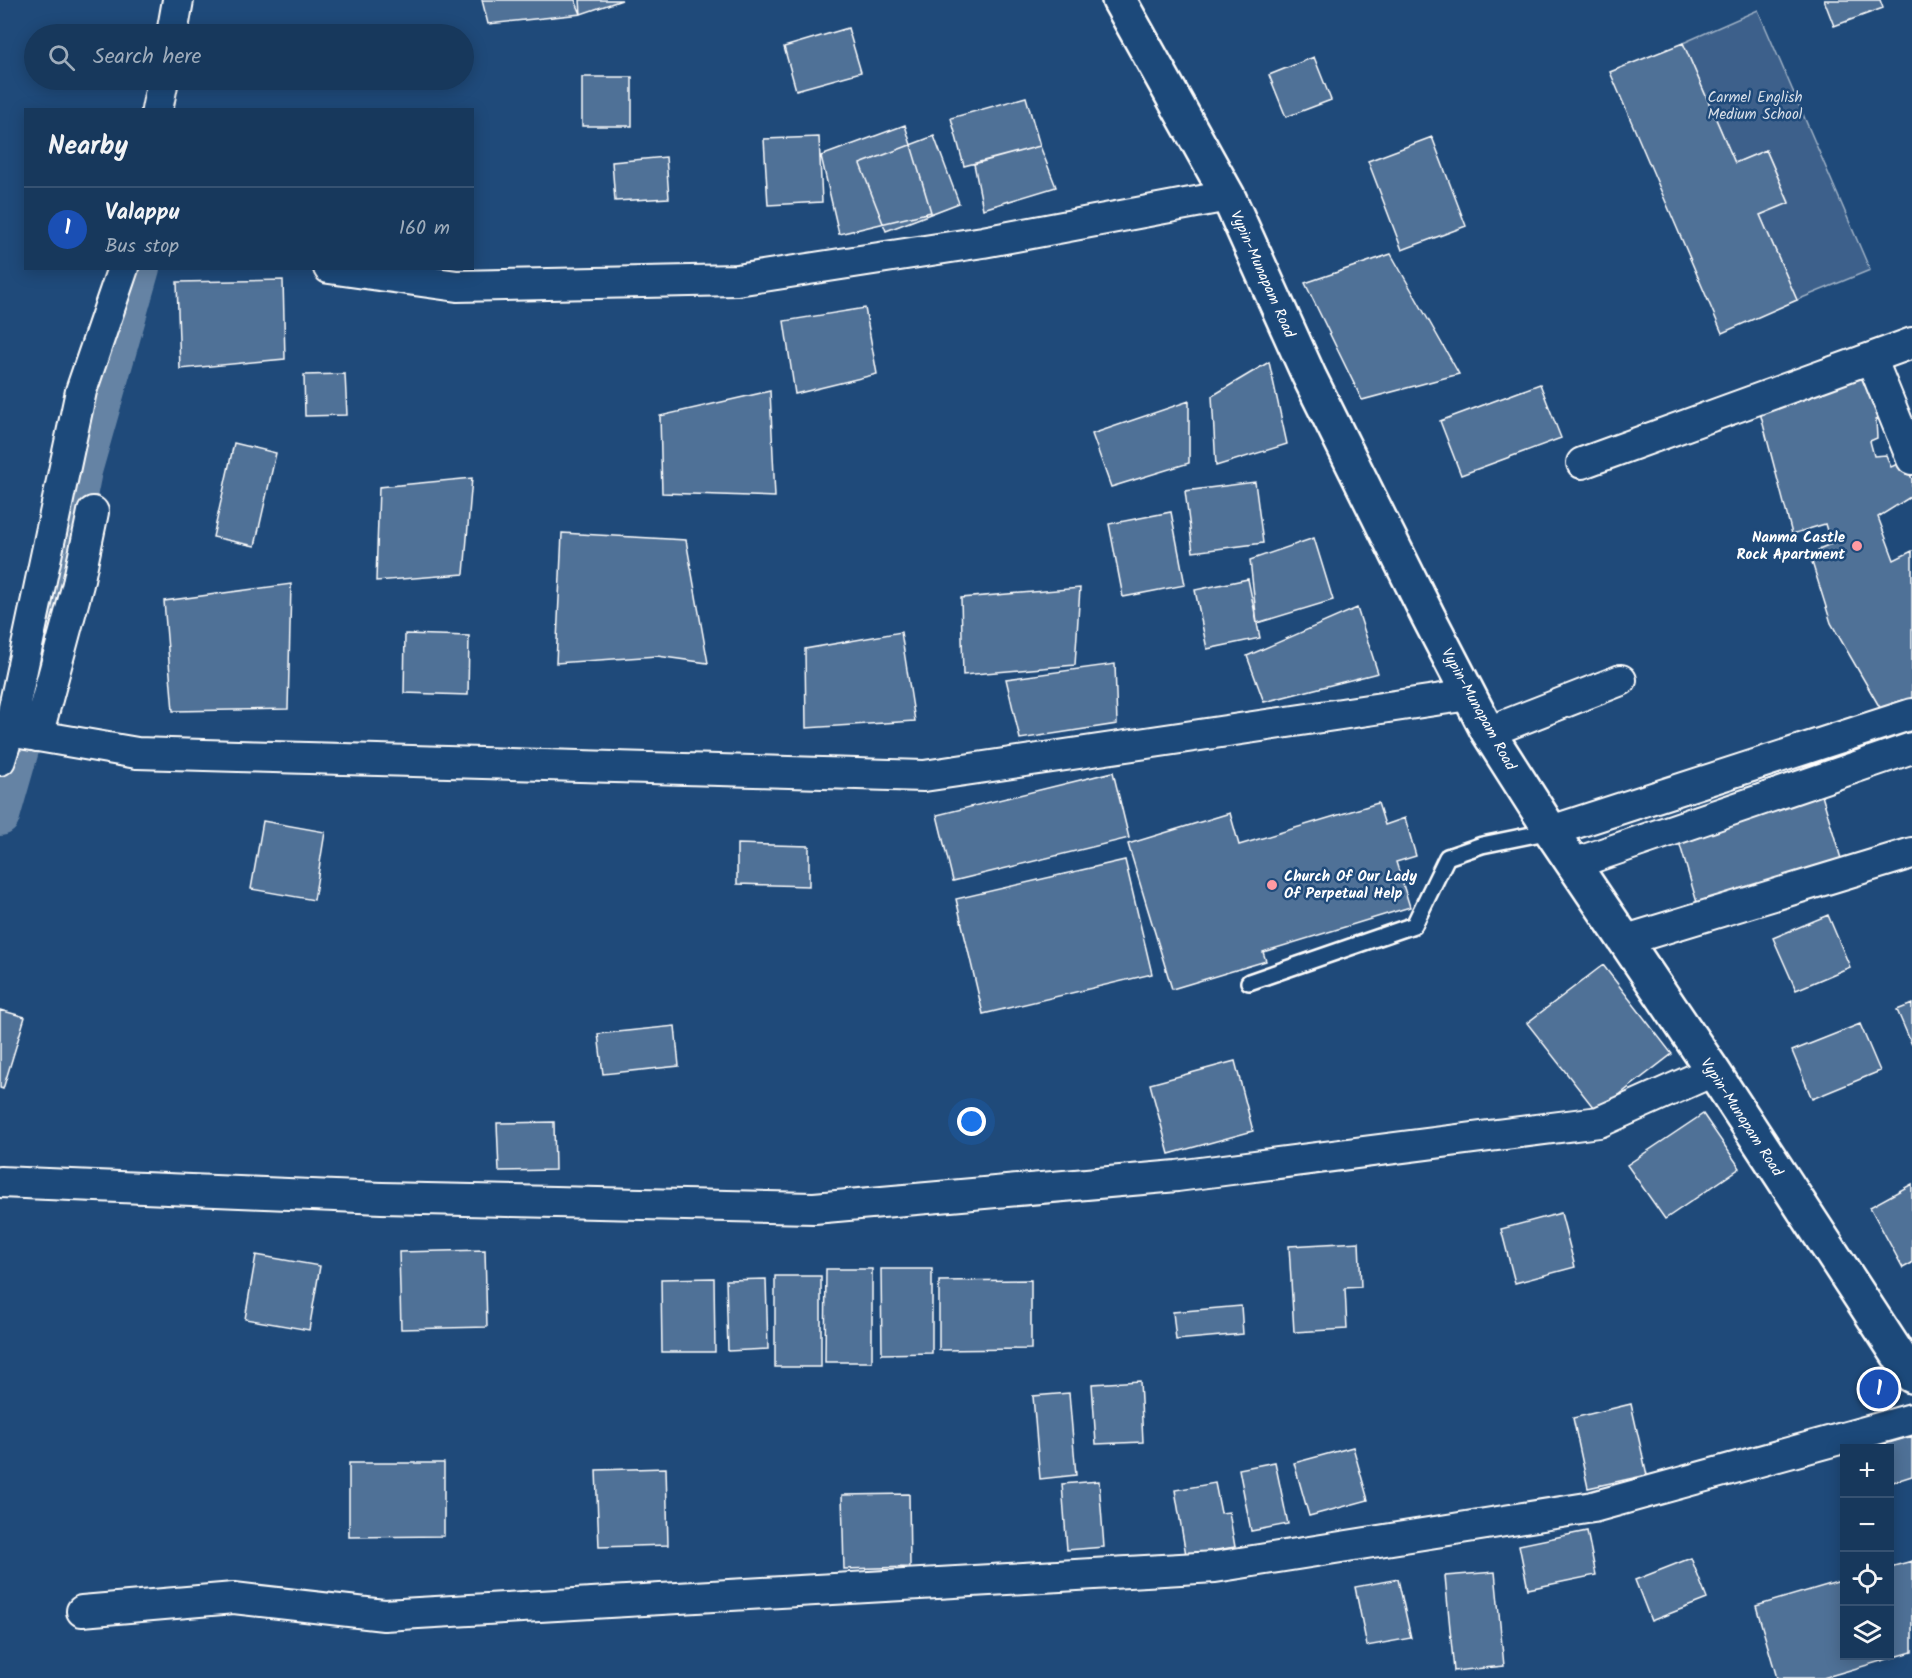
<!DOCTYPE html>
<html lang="en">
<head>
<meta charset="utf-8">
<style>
	body { margin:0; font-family:Kalam,sans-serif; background:#244365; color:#f1f3f6 }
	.controls { position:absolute; right:18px; bottom:18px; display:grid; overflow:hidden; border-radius:0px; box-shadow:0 3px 15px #0003 }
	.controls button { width:54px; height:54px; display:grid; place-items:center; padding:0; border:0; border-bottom:2px solid #365272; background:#17385c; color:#f1f3f6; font:30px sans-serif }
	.you { position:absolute; left:972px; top:1122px; width:21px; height:21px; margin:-15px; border:4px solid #fff; border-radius:50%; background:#1a73e8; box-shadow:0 0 0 9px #1a73e833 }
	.badge { display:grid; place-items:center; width:39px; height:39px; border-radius:50%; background:#90b9f0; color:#fff; font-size:20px; font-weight:700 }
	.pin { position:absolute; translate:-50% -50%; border:3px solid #fff; box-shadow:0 2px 6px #0006 }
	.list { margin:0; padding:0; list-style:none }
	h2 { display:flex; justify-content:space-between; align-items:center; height:78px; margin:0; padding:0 24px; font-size:26px }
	h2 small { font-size:20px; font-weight:400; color:#9eacbb }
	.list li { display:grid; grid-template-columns:39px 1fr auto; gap:18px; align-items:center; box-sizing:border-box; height:84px; padding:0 24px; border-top:2px solid #365272 }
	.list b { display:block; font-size:22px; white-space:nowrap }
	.list p { margin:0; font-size:20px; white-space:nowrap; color:#9eacbb }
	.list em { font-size:20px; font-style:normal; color:#9eacbb }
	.icon { flex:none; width:33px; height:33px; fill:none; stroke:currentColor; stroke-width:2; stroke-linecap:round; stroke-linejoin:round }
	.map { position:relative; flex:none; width:1912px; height:1678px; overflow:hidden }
	.search { position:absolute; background:#17385c; box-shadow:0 3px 15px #0003; left:24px; top:24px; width:450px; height:66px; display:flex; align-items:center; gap:15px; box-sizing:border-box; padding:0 21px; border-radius:33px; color:#9eacbb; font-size:22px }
	.panel { position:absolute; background:#17385c; box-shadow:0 3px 15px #0003; left:24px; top:108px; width:450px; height:162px; border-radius:0px }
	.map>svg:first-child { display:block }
	.green { fill:#3c618b; stroke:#9eb0c5; stroke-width:1.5 }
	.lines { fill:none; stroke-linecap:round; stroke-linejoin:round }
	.canal { stroke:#6583a4; stroke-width:40 }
	.building { fill:#507197; stroke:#fff; stroke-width:1.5 }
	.lane-casing { stroke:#fff; stroke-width:20 }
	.street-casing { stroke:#fff; stroke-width:34 }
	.primary-casing { stroke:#fff; stroke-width:38 }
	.lane { stroke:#1f4a7a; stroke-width:15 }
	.street { stroke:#1f4a7a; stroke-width:30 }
	.primary { stroke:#1f4a7a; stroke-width:33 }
	.poi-dot { fill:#ff9aa2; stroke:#1f4a7a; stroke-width:2 }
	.labels { text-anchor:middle; stroke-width:5; stroke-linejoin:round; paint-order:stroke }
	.park-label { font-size:15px; fill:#d8dfe8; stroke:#1f4a7a }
	.street-label { font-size:15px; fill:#fff; stroke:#1f4a7a }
	.poi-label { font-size:15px; font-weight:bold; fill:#fff; stroke:#1f4a7a; text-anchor:end }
</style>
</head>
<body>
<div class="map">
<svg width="1912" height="1678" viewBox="0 0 1912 1678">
	<rect width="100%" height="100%" fill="#1f4a7a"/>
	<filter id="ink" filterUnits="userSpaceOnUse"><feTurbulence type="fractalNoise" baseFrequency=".0167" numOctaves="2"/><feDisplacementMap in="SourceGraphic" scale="12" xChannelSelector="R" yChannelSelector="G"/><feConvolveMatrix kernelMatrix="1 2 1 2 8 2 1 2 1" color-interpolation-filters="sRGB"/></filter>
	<g filter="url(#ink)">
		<path class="green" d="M1758,10L1870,270L1797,300L1760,215L1789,202L1766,150L1735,163L1683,43Z"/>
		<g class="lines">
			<path class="canal" d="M0,816L42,669L82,471L140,268"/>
		</g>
		<path class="building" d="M482,0H575L581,14L488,24Z
			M580,0H622L581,14Z
			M1824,0H1880L1883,8L1834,26Z
			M848,28L861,72L796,90L784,47Z
			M1683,43L1735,163L1766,150L1789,203L1760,215L1797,300L1722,333L1610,72Z
			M1314,57L1331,100L1286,117L1269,75Z
			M582,77H632V126H582Z
			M1026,97L1040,146L964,166L951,118Z
			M905,125L931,212L839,234L821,156Z
			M934,136L959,203L886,231L860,164Z
			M819,137L822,202L768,205L764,139Z
			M1432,137L1466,226L1402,250L1368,161Z
			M1040,146L1056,187L983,209L974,164Z
			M666,157L669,198L615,201L612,162Z
			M1391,254L1459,374L1362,400L1305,283Z
			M283,280L285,359L180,369L177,282Z
			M865,308L877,374L795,394L784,321Z
			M1269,362L1287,444L1216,466L1212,396Z
			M345,374L347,415L305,416L304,375Z
			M1857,376L1873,387L1885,416L1876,420L1877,438L1870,441L1874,456L1886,455L1891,467L1904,461L1912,479V496L1878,517L1894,560L1912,551V703L1883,713L1831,623L1811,559L1821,548L1831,544L1825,524L1792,534L1758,405Z
			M1540,384L1561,438L1461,475L1440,421Z
			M770,391L775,497L662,493L660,416Z
			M1189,401V463L1111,487L1092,434Z
			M234,443L276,453L255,546L213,537Z
			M472,478L464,574L376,581L379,487Z
			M1255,482L1263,543L1193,552L1185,491Z
			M1171,512L1185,585L1123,597L1109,524Z
			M562,533L686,540L708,663L657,656L556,663Z
			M1314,538L1333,600L1257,623L1250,560Z
			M1248,579L1260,638L1207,649L1195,590Z
			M291,584L288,709L173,711L164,601Z
			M1080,588L1075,665L963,675L961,598Z
			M1357,608L1378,673L1264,702L1247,656Z
			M901,632L915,721L806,728L805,649Z
			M405,634L469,636L468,695L404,693Z
			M1115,664L1117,724L1020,739L1006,679Z
			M1113,772L1129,838L953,881L937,815Z
			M1821,792L1842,862L1698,906L1677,835Z
			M1378,803L1385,825L1405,818L1416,856L1396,862L1410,907L1263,952L1266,961L1172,989L1128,844L1230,813L1239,845Z
			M263,821L325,832L314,900L251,889Z
			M737,844L809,846V886L737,884Z
			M1125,860L1152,974L983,1014L956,899Z
			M1828,915L1850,967L1796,990L1773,938Z
			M1603,965L1672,1054L1597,1112L1527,1023Z
			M1912,1004V1045L1897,1010Z
			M0,1010L25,1017L3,1089L0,1088Z
			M1860,1024L1880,1071L1812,1099L1792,1051Z
			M675,1026L679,1066L603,1074L598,1034Z
			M1235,1061L1253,1131L1169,1154L1150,1084Z
			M1703,1114L1740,1168L1665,1219L1627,1165Z
			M554,1122L555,1170L499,1171L497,1123Z
			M1912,1184V1263L1903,1268L1870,1207Z
			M1561,1213L1575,1267L1515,1283L1501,1229Z
			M1359,1242L1361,1287L1345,1288L1347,1329L1294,1332L1289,1246Z
			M485,1250L487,1327L401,1329L399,1252Z
			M256,1255L320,1266L309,1330L245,1319Z
			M826,1269H872V1362H825Z
			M881,1269H932V1353L882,1354Z
			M775,1276H821V1367H775Z
			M714,1278L715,1352H662L661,1279Z
			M766,1279L768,1349L728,1351L726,1280Z
			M1031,1280V1349L939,1350V1281Z
			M1241,1306L1243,1334L1176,1340L1173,1312Z
			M1140,1381L1143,1442L1096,1444L1092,1384Z
			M1069,1393L1076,1475L1040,1479L1033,1396Z
			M1631,1404L1647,1475L1588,1488L1573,1418Z
			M1912,1436V1476L1890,1483V1448H1872Z
			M1353,1447L1368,1500L1309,1516L1294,1463Z
			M1275,1462L1288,1524L1251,1531L1239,1469Z
			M349,1463H444V1536L349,1537Z
			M666,1468L668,1545L599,1547L596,1470Z
			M1099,1481L1104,1547L1067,1550L1062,1484Z
			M1215,1483L1221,1513L1229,1512L1235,1547L1186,1555L1175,1490Z
			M909,1494L910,1567L844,1569L842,1495Z
			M1587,1531L1596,1575L1528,1589L1519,1545Z
			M1691,1558L1707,1599L1651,1621L1635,1580Z
			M1912,1561V1652L1823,1678H1777L1756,1606L1844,1580V1656H1890V1567Z
			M1495,1572L1504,1666L1454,1671L1445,1576Z
			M1398,1579L1411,1638L1367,1646L1355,1587Z"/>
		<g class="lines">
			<g class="lane-casing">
				<path id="lane" d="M1249,982L1414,925L1447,857L1482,845L1551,831"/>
			</g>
			<g class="street-casing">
				<path id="street" d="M172,34L178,0
					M157,110L163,80
					M329,268L457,286L737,280L983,242L1228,196
					M1871,358L1912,343
					M1582,463L1871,358L1912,459
					M9,731L137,753L924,776L1469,695
					M1488,732L1621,680
					M37,736L78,584L93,512
					M0,760L9,731L81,391L123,268
					M1551,831L1912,714
					M1573,864L1912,748
					M1626,940L1912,853
					M0,1182L382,1198L814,1208L1177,1176L1599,1122L1713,1071
					M82,1611L234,1598L384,1615L1215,1567L1593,1507L1912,1419"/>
			</g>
			<g class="primary-casing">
				<path id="primary" d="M1119,0L1228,196L1309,376L1428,616L1488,732L1551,831L1713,1071L1912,1376"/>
			</g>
			<use href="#lane" class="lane"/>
			<use href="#street" class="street"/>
			<use href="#primary" class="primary"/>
		</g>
	</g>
	<g class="poi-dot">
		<circle cx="1857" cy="546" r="6"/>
		<circle cx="1272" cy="885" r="6"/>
	</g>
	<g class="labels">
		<g class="park-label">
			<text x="1755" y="102">Carmel English<tspan x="1755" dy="17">Medium School</tspan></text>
		</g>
		<g class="street-label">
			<text transform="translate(1263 274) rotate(66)" y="5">Vypin-Munapam Road</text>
			<text transform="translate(1479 709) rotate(61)" y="5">Vypin-Munapam Road</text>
			<text transform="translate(1742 1117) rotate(57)" y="5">Vypin-Munapam Road</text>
		</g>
		<g class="poi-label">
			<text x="1845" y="542">Nanma Castle<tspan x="1845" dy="17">Rock Apartment</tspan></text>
			<text x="1284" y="881" text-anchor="start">Church Of Our Lady<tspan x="1284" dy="17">Of Perpetual Help</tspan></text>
		</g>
	</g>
</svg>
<div class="controls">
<button>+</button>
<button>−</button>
<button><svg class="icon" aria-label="locate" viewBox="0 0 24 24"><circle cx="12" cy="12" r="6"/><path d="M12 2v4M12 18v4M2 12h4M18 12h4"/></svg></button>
<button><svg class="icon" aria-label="layers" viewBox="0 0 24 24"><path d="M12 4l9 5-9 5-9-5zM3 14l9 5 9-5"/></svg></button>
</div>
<div class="you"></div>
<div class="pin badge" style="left:1879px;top:1389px;background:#1a4fb4">1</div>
<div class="search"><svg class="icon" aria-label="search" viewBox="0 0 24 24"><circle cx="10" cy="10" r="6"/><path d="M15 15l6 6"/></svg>Search here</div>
<section class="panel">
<h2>Nearby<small></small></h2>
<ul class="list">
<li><span class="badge" style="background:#1a4fb4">1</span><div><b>Valappu</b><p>Bus stop</p></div><em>160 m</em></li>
</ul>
</section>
</div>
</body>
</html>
